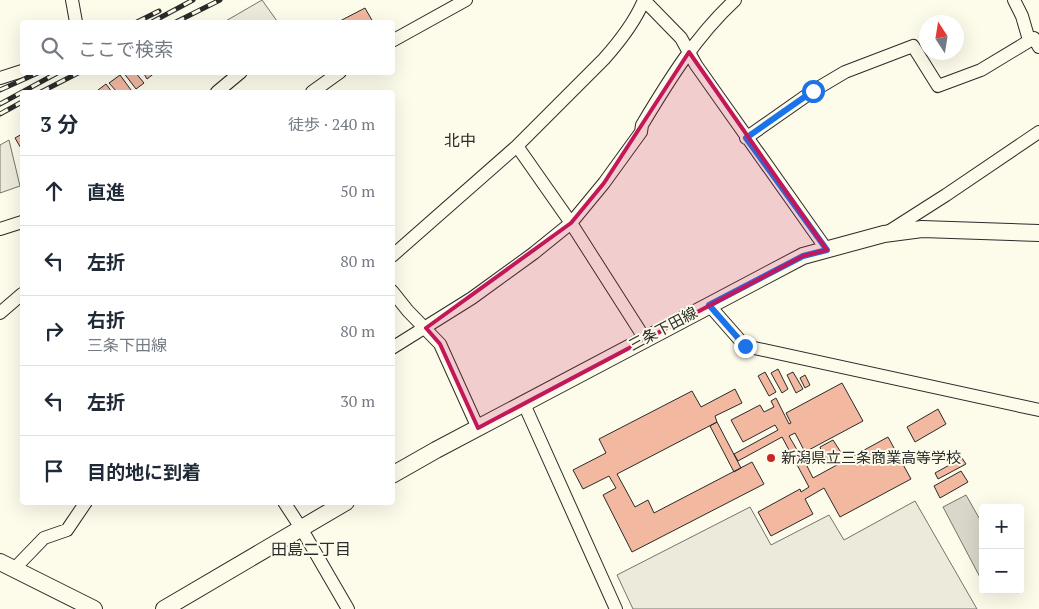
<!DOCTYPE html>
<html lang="ja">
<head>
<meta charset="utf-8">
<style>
	body { margin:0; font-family:"PT Serif","Noto Sans JP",serif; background:#f2f2f3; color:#1f2937 }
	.controls { position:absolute; right:15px; bottom:15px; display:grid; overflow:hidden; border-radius:5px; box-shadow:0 5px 20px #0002 }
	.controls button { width:45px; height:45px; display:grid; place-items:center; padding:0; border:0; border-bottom:1px solid #e0e1e3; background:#fff; color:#1f2937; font:25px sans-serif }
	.compass { position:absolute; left:919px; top:15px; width:45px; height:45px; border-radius:50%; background:#fff; box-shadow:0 5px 20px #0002; rotate:348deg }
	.stop { position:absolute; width:15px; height:15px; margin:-11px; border:4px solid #1a73e8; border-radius:50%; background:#fff }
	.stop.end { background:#1a73e8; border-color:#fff; box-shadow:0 1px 5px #0008 }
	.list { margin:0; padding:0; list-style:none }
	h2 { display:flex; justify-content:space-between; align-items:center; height:65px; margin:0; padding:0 20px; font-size:21px }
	h2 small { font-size:16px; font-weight:400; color:#747a83 }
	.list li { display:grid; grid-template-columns:32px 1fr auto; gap:15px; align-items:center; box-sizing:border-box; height:70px; padding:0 20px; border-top:1px solid #e0e1e3 }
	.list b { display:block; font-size:19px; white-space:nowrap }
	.list p { margin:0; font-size:16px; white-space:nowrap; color:#747a83 }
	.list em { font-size:16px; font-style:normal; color:#747a83 }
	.icon { flex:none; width:28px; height:28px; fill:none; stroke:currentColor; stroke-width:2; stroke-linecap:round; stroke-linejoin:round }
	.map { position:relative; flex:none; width:1039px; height:609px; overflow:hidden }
	.search { position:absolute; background:#fff; box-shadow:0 5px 20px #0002; left:20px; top:20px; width:375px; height:55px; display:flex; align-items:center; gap:12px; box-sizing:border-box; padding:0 18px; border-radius:5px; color:#747a83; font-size:19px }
	.panel { position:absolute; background:#fff; box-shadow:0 5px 20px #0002; left:20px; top:90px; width:375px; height:415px; border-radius:5px }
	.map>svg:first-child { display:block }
	.green { fill:#ecebdb; stroke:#74746e }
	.water { fill:#d8d7c9; stroke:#74746e }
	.building { fill:#f2b8a0; stroke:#2b2b2b }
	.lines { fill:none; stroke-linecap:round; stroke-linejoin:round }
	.minor-casing { stroke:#2b2b2b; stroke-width:14 }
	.major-casing { stroke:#2b2b2b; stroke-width:18 }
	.minor { stroke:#fdfbea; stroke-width:12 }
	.major { stroke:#fdfbea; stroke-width:16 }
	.rail-casing { stroke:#2b2b2b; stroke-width:5 }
	.rail { stroke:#fdfbea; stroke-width:3; stroke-dasharray:9; stroke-linecap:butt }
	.route { stroke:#1a73e8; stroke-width:6 }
	.marked { fill:#c2185b; fill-opacity:0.2; stroke:#c2185b; stroke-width:4; stroke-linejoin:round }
	.poi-dot { fill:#c62828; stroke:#fdfbea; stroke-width:2 }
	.labels { text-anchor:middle; stroke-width:4; stroke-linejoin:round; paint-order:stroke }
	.street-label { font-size:15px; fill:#2b2b2b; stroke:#fdfbea }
	.poi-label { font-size:15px; fill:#2b2b2b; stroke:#fdfbea; text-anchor:start }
	.neighbourhood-label { font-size:16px; fill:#2b2b2b; stroke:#fdfbea }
</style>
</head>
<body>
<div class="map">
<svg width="1039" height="609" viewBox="0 0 1039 609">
	<rect width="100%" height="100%" fill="#fdfbea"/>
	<path class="green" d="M262,0L277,21L275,22H224Z
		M9,140L20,186L0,193V145Z
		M915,501L977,609H633L617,575L750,507L771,545L829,515L844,540Z"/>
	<path class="water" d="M966,495L983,525L982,581L943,507Z"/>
	<path class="building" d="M365,8L373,22H338Z
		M123,72H135L144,83L136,89Z
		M143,72H156L147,79Z
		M120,75L131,90L128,92H117L109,83Z
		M106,84L112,92H100L98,90Z
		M22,134V150L15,138Z
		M778,369L788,389L782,393L771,373Z
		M765,372L776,392L769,396L758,376Z
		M793,372L803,389L796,393L787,375Z
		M805,375L810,385L805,388L800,378Z
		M842,383L863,421L805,452L795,433L789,436L803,460L821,450L820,447L833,440L842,454L827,462L825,457L807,466L813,478L888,437L911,479L840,517L824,488L805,499L813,514L771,536L758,512L800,489L801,492L809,487L782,437L738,461L734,454L778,430L775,425L743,442L731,420L760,405L764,412L774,407L771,401L776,398L789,424L791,423L786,413Z
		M735,389L742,403L715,416L717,422L617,474L635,507L648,500L654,513L752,462L764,484L632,552L603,495L616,488L609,476L583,489L573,470L606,453L599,439L692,391L701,407Z
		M938,409L946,424L915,442L907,427Z
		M717,422L741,468L734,472L710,426Z
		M962,458L966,464L938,479L935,473Z
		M961,471L968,482L940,498L934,486Z"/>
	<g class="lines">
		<g class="minor-casing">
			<path id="minor" d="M72,0L76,22
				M644,0L681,38L696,65L827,250
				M1014,0L1022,16L1029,40
				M392,41L466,0
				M0,78L22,71
				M217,92L241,72
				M312,92L340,72
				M746,138L813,91L845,72L913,46L938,86L981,70L1034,38L1039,47
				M517,146L571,223L645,339
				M0,229L22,222
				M888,232L946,195L1039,132
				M392,256L517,146L604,59C620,41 635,22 644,0
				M392,291L408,311L440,344L478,428
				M709,305L745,346L1039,410
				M0,313L22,294
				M392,348L472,298L534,253L571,223L604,183L641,132L642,125C669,80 696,36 735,0
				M524,404L616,609
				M284,502L301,528L348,609
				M14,569L44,538L67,530L86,502"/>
		</g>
		<g class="major-casing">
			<path id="major" d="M392,475L436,450L803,256L884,234L922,229L1039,233
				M0,562L94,609
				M164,609L346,502"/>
		</g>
		<use href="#minor" class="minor"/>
		<use href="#major" class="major"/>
		<g class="rail-casing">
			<path id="rail" d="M137,22L159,11
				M152,22L193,0
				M176,22L220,0
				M0,90L40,72
				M41,92L80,72
				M0,104L59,72
				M0,114L22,102"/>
		</g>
		<use href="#rail" class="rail"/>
	</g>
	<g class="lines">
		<path class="route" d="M745,346L709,305L803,256L827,250L746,138L813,91"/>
	</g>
	<path class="marked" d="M689,52L827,250L803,256L478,428L440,344L426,328L571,223L604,183Z"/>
	<circle class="poi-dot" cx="771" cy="458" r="5"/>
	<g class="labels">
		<g class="street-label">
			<text transform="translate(663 329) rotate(-28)" y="5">三条下田線</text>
		</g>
		<g class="poi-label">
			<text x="781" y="463">新潟県立三条商業高等学校</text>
		</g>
		<g class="neighbourhood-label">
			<text x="460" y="146">北中</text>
			<text x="311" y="555">田島二丁目</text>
		</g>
	</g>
</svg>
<div class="controls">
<button>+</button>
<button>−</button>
</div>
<svg class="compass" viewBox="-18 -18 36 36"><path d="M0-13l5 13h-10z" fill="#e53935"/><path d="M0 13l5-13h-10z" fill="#747a83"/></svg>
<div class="stop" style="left:813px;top:91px"></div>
<div class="stop end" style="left:745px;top:346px"></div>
<div class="search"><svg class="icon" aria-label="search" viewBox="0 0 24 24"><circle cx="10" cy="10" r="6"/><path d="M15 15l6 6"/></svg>ここで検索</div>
<section class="panel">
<h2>3 分<small>徒歩 · 240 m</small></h2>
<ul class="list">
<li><svg class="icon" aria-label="ahead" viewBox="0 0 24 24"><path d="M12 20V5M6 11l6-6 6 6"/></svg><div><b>直進</b></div><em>50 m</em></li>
<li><svg class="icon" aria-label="left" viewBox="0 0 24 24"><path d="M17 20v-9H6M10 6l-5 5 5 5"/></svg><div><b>左折</b></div><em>80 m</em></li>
<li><svg class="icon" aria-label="right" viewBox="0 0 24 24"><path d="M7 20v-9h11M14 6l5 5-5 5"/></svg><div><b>右折</b><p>三条下田線</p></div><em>80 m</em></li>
<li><svg class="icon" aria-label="left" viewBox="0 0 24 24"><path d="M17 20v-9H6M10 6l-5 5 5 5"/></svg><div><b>左折</b></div><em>30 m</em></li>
<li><svg class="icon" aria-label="arrive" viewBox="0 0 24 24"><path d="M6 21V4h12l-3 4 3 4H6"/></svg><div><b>目的地に到着</b></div></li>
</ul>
</section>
</div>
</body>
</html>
